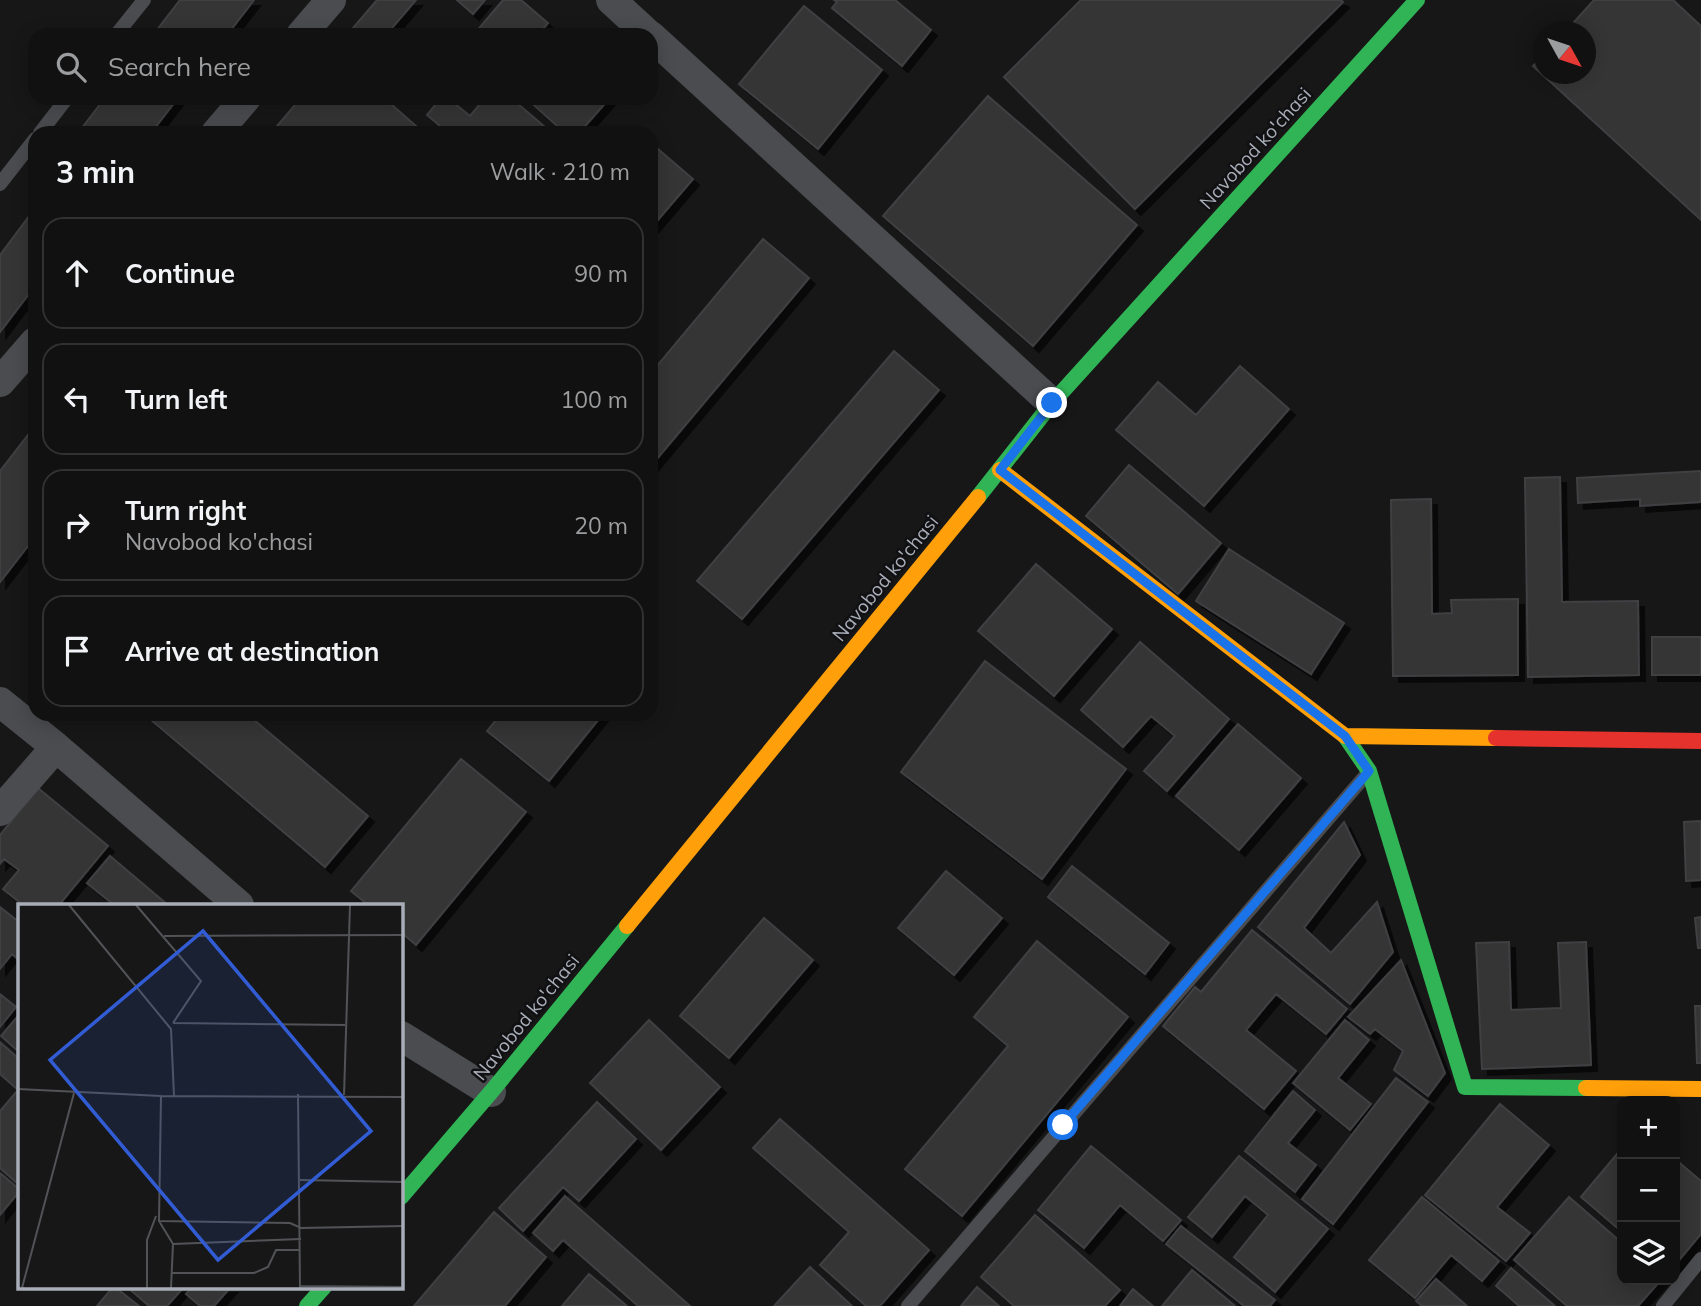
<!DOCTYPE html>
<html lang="en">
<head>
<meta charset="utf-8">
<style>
	body { margin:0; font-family:Mulish,sans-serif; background:#1a1a1a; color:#f1f3f6 }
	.controls { position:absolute; right:21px; bottom:21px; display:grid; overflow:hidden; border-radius:14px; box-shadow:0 4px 18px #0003 }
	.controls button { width:63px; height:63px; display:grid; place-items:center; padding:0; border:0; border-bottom:2px solid #303131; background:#111; color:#f1f3f6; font:35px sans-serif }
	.compass { position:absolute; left:1533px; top:21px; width:63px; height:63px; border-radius:50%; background:#111; box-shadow:0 4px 18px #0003; rotate:130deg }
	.stop { position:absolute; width:21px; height:21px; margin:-16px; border:5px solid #1a73e8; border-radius:50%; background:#fff }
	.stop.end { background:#1a73e8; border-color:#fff; box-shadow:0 2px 7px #0008 }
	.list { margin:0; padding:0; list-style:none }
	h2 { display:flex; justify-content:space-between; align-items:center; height:91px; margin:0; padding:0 28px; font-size:30px }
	h2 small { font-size:23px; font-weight:400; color:#9c9d9f }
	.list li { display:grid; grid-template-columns:46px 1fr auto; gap:21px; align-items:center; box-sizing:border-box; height:112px; margin:0 14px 14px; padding:0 14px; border:2px solid #303131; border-radius:21px }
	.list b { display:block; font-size:26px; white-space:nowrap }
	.list p { margin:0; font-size:23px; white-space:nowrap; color:#9c9d9f }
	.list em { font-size:23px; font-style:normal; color:#9c9d9f }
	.icon { flex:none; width:38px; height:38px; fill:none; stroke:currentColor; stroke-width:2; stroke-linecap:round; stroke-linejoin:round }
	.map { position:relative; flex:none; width:1701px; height:1306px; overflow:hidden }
	.search { position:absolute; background:#111; box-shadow:0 4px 18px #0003; left:28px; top:28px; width:630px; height:77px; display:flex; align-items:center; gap:18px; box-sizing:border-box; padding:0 24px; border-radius:21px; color:#9c9d9f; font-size:26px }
	.panel { position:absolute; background:#111; box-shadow:0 4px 18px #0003; left:28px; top:126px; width:630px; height:595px; border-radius:21px }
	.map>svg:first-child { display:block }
	.building { fill:#353536; stroke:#3f4043; stroke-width:2; filter:url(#shadow) }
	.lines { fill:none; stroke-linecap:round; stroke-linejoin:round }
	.lane { stroke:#4b4c50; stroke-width:14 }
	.street { stroke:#4b4c50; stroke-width:30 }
	.fast { stroke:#30b455; stroke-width:16 }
	.slow { stroke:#ff9f0a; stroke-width:16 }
	.jam { stroke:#e5322d; stroke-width:16 }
	.route { stroke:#1a73e8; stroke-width:9 }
	.labels { text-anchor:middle; stroke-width:5; stroke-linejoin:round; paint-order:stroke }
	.street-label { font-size:19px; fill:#a8adb8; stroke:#111113 }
	.inset-road { fill:none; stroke:#515357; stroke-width:2 }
	.view { fill:#325cd3; fill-opacity:0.15; stroke:#325cd3; stroke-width:3.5 }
	.inset-edge { fill:none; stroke:#a8adb8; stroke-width:3.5 }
</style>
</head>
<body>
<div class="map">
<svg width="1701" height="1306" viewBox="0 0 1701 1306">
	<defs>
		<filter id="shadow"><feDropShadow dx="6" dy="6" stdDeviation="0" flood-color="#0009"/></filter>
	</defs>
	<rect width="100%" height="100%" fill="#171717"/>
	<path class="building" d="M180,0H254L227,35H153Z
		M377,0H416L386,35H347Z
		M457,0H485L473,14Z
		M503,0H521L548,23L538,35H477L475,33Z
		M834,0H895L931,30L902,66L832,8L837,2Z
		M1081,0H1341L1343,2L1135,209L1004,77Z
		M1594,0H1673L1701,26V220L1533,66L1544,55V74H1586V32H1565Z
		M804,6L882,70L818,149L739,84Z
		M988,96L1137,225L1033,346L883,216Z
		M105,98H178L151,133H78Z
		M301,98H384L424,133H271Z
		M441,98H448L470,116L485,98H511L552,133H448L427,115Z
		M526,98H610L579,133H565Z
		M651,143L693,179L651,228Z
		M30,215L35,219V286L0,332V255Z
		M763,239L809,278L651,466V373Z
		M894,351L939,390L742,619L697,581Z
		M1240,366L1289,409L1204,506L1116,430L1158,382L1196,415Z
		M35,426V537L0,582V471Z
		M1129,465L1221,543L1178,594L1086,516Z
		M1701,471V502L1640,506V499L1578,503L1577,478Z
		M1560,477L1562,602L1638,601L1639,675L1528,677L1525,478Z
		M1431,499L1432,614L1452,613L1451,600L1518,599V675L1393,676L1391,500Z
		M1229,549L1344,623L1311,674L1196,601Z
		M1036,564L1112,629L1054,696L978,631Z
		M1652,637H1701V675H1652Z
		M1140,642L1229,719L1167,791L1144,771L1175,736L1151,716L1123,747L1081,710Z
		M985,661L1126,769L1042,879L901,772Z
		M144,714H247L368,816L325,867Z
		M501,714H603L549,781L487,731Z
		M1238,724L1301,778L1239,850L1176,796Z
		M461,759L526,812L416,945L401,932V905H368L351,891Z
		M38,788L108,846L59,905H23L3,889L19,870L4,859L0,864V835Z
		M1701,821V880L1686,881L1684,822Z
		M1344,822L1360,855L1304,928L1331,953L1377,902L1393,952L1350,1004L1258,927Z
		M110,856L168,905H114L87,883Z
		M1072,866L1169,943L1145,974L1048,897Z
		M946,871L1002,918L954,975L898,928Z
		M0,907L19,922V960L12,954L0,969Z
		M1701,917V948H1698L1695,918Z
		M764,918L813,960L729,1058L680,1016Z
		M1252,930L1347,1009L1326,1034L1276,994L1246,1030L1296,1071L1264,1109L1163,1026L1195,987L1201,992Z
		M1037,941L1128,1017L962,1216L905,1169L1008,1046L974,1017Z
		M1509,942L1511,1010L1561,1008L1558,943L1586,942L1591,1065L1482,1069L1476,943Z
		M1401,960L1445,1073L1428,1096L1394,1070L1403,1051L1375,1029L1370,1034L1348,1017Z
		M0,994L16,1007L0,1027Z
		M1695,1006H1701V1063H1697Z
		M18,1016L19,1017V1052L1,1036Z
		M649,1020L720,1087L661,1150L590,1083Z
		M1345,1020L1369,1040L1338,1078L1371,1104L1350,1130L1293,1083Z
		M0,1042L19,1059V1185L0,1168V1111L18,1090L0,1074Z
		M1396,1078L1428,1102L1333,1224L1302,1199Z
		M1293,1091L1315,1110L1288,1143L1316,1165L1295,1192L1245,1151Z
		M597,1102L636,1139L579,1201L563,1187L523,1231L499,1208Z
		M1500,1104L1549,1145L1497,1207L1530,1233L1506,1261L1425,1195Z
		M780,1119L929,1250L880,1306H866L820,1265L849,1232L753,1148Z
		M1091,1146L1181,1220L1163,1241L1120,1205L1084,1248L1038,1210Z
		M1622,1148V1232L1581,1197Z
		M1239,1156L1328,1229L1275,1292L1234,1257L1268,1215L1245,1196L1212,1237L1188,1217Z
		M1675,1159L1701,1181V1234L1675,1265Z
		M0,1173L19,1189V1192L0,1215Z
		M565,1196L690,1306H638L563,1240L553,1251L533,1233Z
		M1422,1197L1499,1261L1482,1281L1451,1255L1415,1298L1369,1260Z
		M1569,1197L1622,1243V1280H1661L1638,1306H1567L1514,1260Z
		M494,1212L546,1257L505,1306H414Z
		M1035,1215L1120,1290L1105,1306H1014L981,1277Z
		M1181,1226L1275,1300L1270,1306H1244L1166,1244Z
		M810,1267L852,1306H774Z
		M1511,1268L1555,1306H1519L1496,1286Z
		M1192,1270L1235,1306H1162Z
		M589,1274L627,1306H562Z
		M1436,1279L1467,1306H1422L1416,1301Z
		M113,1287H115L139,1306H97Z
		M127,1287H184L167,1306H149Z
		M193,1287H231L214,1306H200L186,1294Z
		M977,1287L999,1306H961Z
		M1133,1289L1153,1306H1120Z"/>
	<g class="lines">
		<path class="lane" d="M116,35L144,0
			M40,133L67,98
			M0,184L35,139
			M908,1306L1366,775
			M1663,1306L1701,1259"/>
		<path class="street" d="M611,0L649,35
			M301,35L331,0
			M651,36L1052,403
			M216,133L246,98
			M0,382L35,342
			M0,702L56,747L239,905
			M0,811L56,747
			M401,1036L491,1092"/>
		<path class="fast" d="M978,497L1052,403L1417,0
			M1345,736L1369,771L1465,1087L1586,1088
			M401,1197L491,1092L627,926
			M307,1306L324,1287"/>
		<path class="slow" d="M1000,470L1345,736L1496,738
			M627,926L978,497
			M1586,1088L1701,1089"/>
		<path class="jam" d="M1496,738L1701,741"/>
	</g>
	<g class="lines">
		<path class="route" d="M1052,403L1000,470L1345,736L1369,771L1063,1125"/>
	</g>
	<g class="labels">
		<g class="street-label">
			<text transform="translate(1255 148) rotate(-48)" y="7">Navobod ko'chasi</text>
			<text transform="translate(885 578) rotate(-51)" y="7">Navobod ko'chasi</text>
			<text transform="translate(526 1017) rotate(-51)" y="7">Navobod ko'chasi</text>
		</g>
	</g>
	<g transform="translate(18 904)">
		<rect width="385" height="385" fill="#171717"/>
		<path class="inset-road" d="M51,1L153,125L156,192M118,1L183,77L155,119M146,32L385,31M155,119L327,121M0,185L143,192L385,193M280,190L282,384M326,191L332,1M143,192L141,317L272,319L283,324L385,322M282,276L385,278M141,317L155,340L153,384M155,340L283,335M154,369H236L250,363L258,346H282M282,382L385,383M4,384L56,189M129,384V336L138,312"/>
		<path class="view" d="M185,27L353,227L200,356L32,156Z"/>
		<rect width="385" height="385" class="inset-edge"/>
	</g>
</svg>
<div class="controls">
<button>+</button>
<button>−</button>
<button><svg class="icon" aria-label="layers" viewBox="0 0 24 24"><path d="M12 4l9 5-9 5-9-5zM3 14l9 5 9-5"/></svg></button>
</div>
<svg class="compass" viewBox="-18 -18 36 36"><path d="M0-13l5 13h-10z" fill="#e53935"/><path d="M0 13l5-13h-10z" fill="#9c9d9f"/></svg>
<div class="stop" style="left:1063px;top:1125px"></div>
<div class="stop end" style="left:1052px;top:403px"></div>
<div class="search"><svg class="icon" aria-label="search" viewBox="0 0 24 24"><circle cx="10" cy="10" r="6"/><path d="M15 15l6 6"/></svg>Search here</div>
<section class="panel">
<h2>3 min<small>Walk · 210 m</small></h2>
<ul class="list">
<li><svg class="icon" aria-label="ahead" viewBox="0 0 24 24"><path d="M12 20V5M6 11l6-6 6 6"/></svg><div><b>Continue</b></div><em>90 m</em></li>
<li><svg class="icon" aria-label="left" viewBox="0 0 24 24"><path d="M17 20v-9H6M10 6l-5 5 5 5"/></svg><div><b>Turn left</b></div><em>100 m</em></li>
<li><svg class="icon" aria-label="right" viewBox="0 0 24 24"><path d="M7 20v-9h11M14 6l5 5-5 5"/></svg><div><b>Turn right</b><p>Navobod ko'chasi</p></div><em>20 m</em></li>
<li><svg class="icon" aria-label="arrive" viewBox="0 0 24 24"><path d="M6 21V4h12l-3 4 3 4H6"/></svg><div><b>Arrive at destination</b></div></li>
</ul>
</section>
</div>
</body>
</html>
